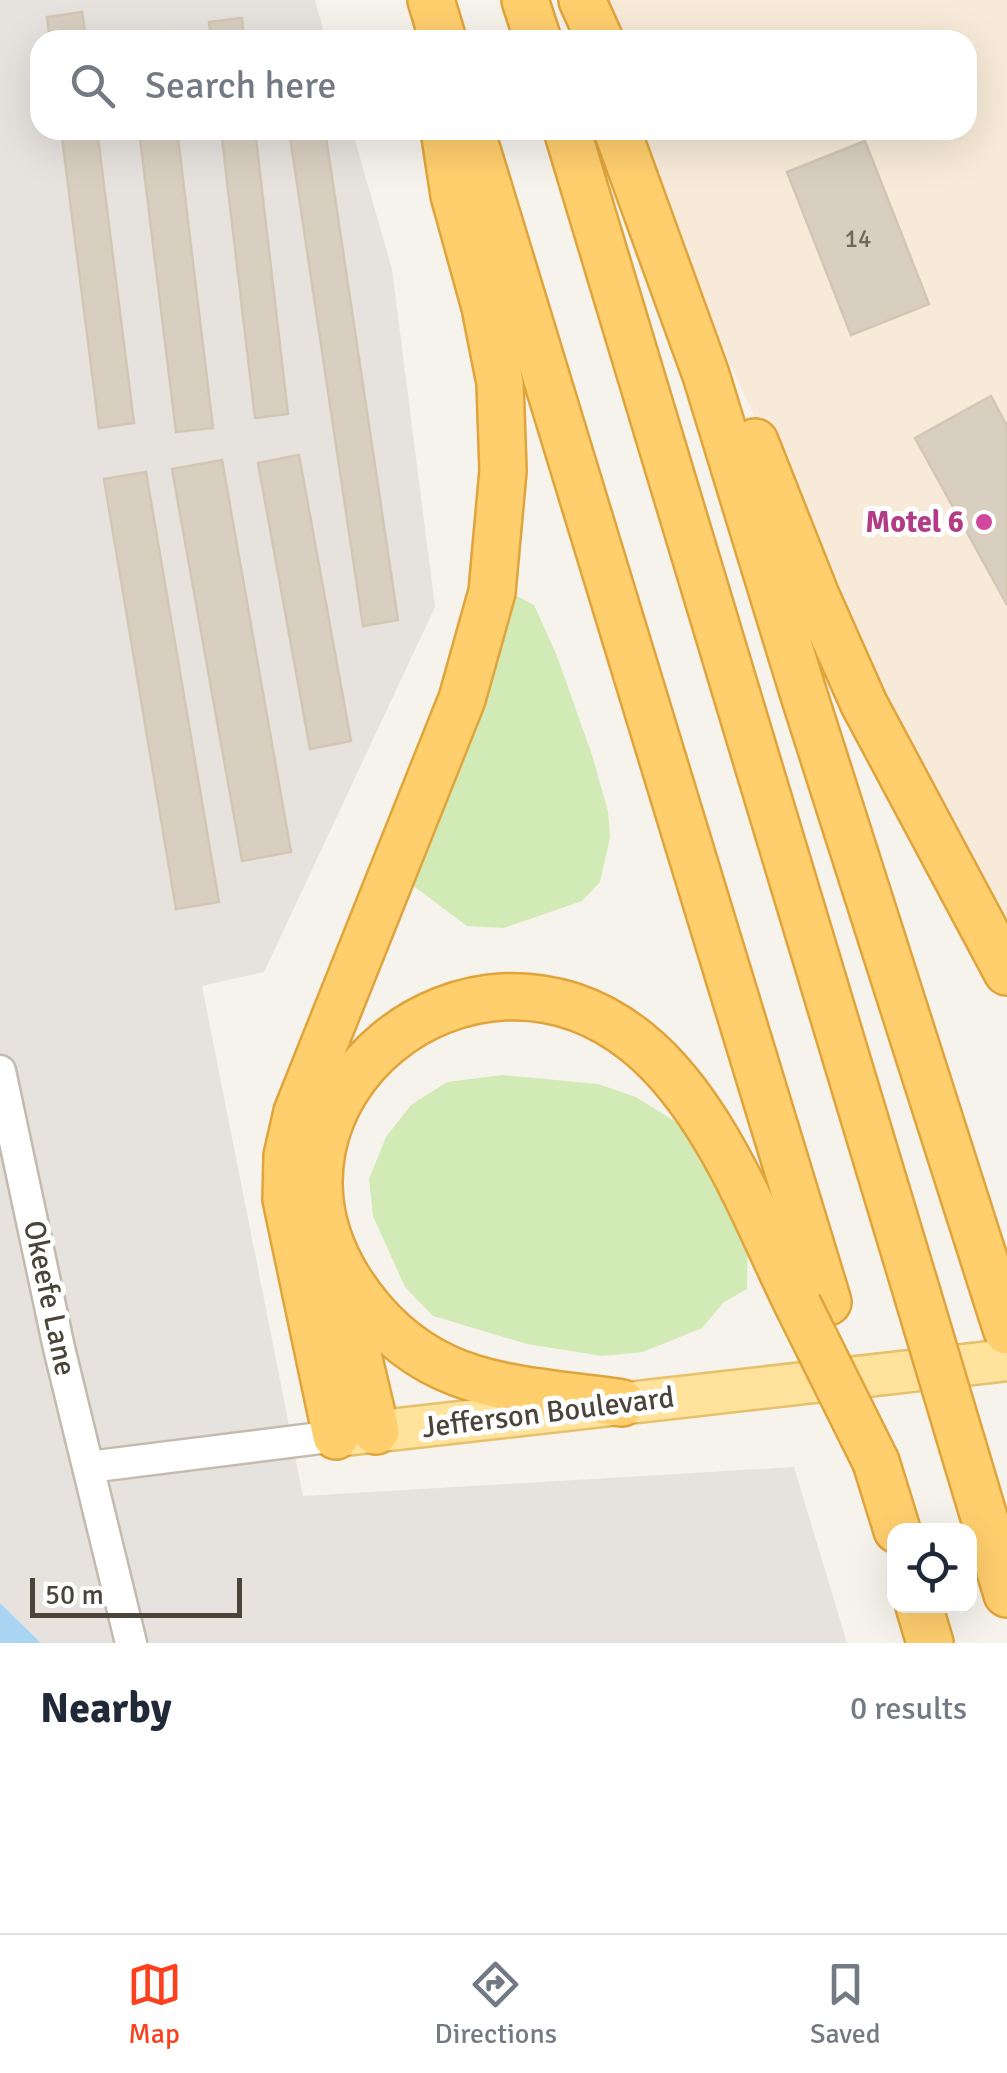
<!DOCTYPE html>
<html lang="en">
<head>
<meta charset="utf-8">
<style>
	body { margin:0; font-family:Signika,sans-serif; background:#f2f2f3; color:#1f2937 }
	.controls { position:absolute; right:30px; bottom:30px; display:grid; overflow:hidden; border-radius:20px; box-shadow:0 10px 40px #0002 }
	.controls button { width:90px; height:90px; display:grid; place-items:center; padding:0; border:0; border-bottom:2px solid #e0e1e3; background:#fff; color:#1f2937; font:50px sans-serif }
	.scale { position:absolute; left:30px; bottom:25px; width:212px; box-sizing:border-box; padding-left:10px; border:5px solid #4b4439; border-top:0; font-size:28px; line-height:35px; white-space:nowrap; color:#4b4439; -webkit-text-stroke:8px #fff; paint-order:stroke }
	.list { margin:0; padding:0; list-style:none }
	h2 { display:flex; justify-content:space-between; align-items:center; height:130px; margin:0; padding:0 40px; font-size:42px }
	h2 small { font-size:32px; font-weight:400; color:#747a83 }
	.icon { flex:none; width:55px; height:55px; fill:none; stroke:currentColor; stroke-width:2; stroke-linecap:round; stroke-linejoin:round }
	.map { position:relative; flex:none; width:1007px; height:1643px; overflow:hidden }
	.search { position:absolute; background:#fff; box-shadow:0 10px 40px #0002; left:30px; right:30px; top:30px; height:110px; display:flex; align-items:center; gap:25px; box-sizing:border-box; padding:0 35px; border-radius:30px; color:#747a83; font-size:38px }
	.sheet { height:290px; background:#fff }
	nav { display:flex; justify-content:space-around; align-items:center; box-sizing:border-box; height:140px; border-top:2px solid #e0e1e3; background:#fff; font-size:28px; color:#747a83 }
	nav a { display:grid; justify-items:center; gap:5px }
	nav .on { color:#fc3f1d }
	.map>svg:first-child { display:block }
	.commercial { fill:#f7ead8 }
	.industrial { fill:#e6e2dd }
	.green { fill:#d2eab5 }
	.water { fill:#a9d4f2 }
	.building { fill:#d8cfc1; stroke:#d3c7b4; stroke-width:2.5 }
	.lines { fill:none; stroke-linecap:round; stroke-linejoin:round }
	.minor-casing { stroke:#c2bbae; stroke-width:35 }
	.major-casing { stroke:#e6c16a; stroke-width:45 }
	.highway-casing { stroke:#e0a43c; stroke-width:50 }
	.minor { stroke:#fff; stroke-width:30 }
	.major { stroke:#ffe39c; stroke-width:40 }
	.highway { stroke:#ffcf6e; stroke-width:45 }
	.highway-bridge-casing { stroke:#e0a43c; stroke-width:50; stroke-linecap:butt }
	.highway-bridge { stroke:#ffcf6e; stroke-width:45 }
	.hotel-dot { fill:#d1479c; stroke:#fff; stroke-width:4 }
	.labels { text-anchor:middle; stroke-width:10; stroke-linejoin:round; paint-order:stroke }
	.number-label { font-size:25px; fill:#6e675b }
	.hotel-label { font-size:30px; font-weight:bold; fill:#b23c85; stroke:#fff; text-anchor:end }
	.street-label { font-size:30px; fill:#4b4439; stroke:#fff }
</style>
</head>
<body>
<div class="map">
<svg width="1007" height="1643" viewBox="0 0 1007 1643">
	<rect width="100%" height="100%" fill="#f6f3ec"/>
	<path class="commercial" d="M598,0H1007V960L701,301L634,130H967V40H600Z"/>
	<path class="industrial" d="M0,0H315L326,40H40V130H352L392,269L435,607L264,972L202,986L303,1496L794,1467L847,1643H41L0,1603Z"/>
	<path class="green" d="M502,588L534,605L557,656L592,755L608,811L610,837L600,882L582,901L504,928L467,926L403,878Z
		M502,1075L598,1084L636,1097L690,1131L748,1236L747,1289L724,1302L702,1328L643,1352L602,1356L527,1344L433,1316L405,1287L373,1216L369,1179L386,1137L411,1105L447,1082Z"/>
	<path class="water" d="M0,1603L41,1643H0Z"/>
	<path class="building" d="M82,12L86,40H50L47,17Z
		M242,18L244,40H211L209,22Z
		M165,31L166,40H128V35Z
		M61,130H97L134,423L99,428Z
		M139,130H177L213,428L176,432Z
		M221,130H255L288,414L255,418Z
		M289,130H325L398,620L363,626Z
		M865,141L929,304L851,335L787,172Z
		M991,396L1007,426V605L915,438Z
		M299,455L351,741L310,749L258,463Z
		M222,460L291,852L242,861L172,469Z
		M146,472L219,902L176,909L104,479Z"/>
	<g class="lines">
		<g class="minor-casing">
			<path id="minor" d="M0,1071L59,1348L131,1643
				M89,1467L336,1436"/>
		</g>
		<g class="major-casing">
			<path id="major" d="M345,1435L1007,1360"/>
		</g>
		<g class="highway-casing">
			<path id="highway" d="M431,0L443,40
				M525,0L538,40
				M582,0L600,40
				M471,130L828,1302
				M567,130L917,1293
				M617,130L706,375L803,692L1007,1331
				M755,442L816,596L864,704L1007,972
				M341,1283L376,1431
				M622,1403C564,1394 497,1392 444,1367C403,1348 374,1319 350,1282C234,1099 470,907 637,1042C714,1104 756,1219 798,1305
				M336,1436L286,1199L287,1156L297,1112L462,699L492,592L503,471L500,383L485,307L454,195L444,130
				M963,1447L1007,1594
				M876,1462L897,1530
				M919,1606L930,1643"/>
		</g>
		<use href="#minor" class="minor"/>
		<use href="#major" class="major"/>
		<use href="#highway" class="highway"/>
		<g class="highway-bridge-casing">
			<path id="highway-bridge" d="M917,1293L963,1447
				M798,1305L876,1462"/>
		</g>
		<use href="#highway-bridge" class="highway-bridge"/>
	</g>
	<circle class="hotel-dot" cx="984" cy="522" r="10"/>
	<g class="labels">
		<g class="number-label">
			<text x="858" y="247">14</text>
		</g>
		<g class="hotel-label">
			<text x="964" y="532">Motel 6</text>
		</g>
		<g class="street-label">
			<text transform="translate(50 1298) rotate(78)" y="10">Okeefe Lane</text>
			<text transform="translate(548 1412) rotate(-7)" y="10">Jefferson Boulevard</text>
		</g>
	</g>
</svg>
<div class="controls">
<button><svg class="icon" aria-label="locate" viewBox="0 0 24 24"><circle cx="12" cy="12" r="6"/><path d="M12 2v4M12 18v4M2 12h4M18 12h4"/></svg></button>
</div>
<div class="scale">50 m</div>
<div class="search"><svg class="icon" aria-label="search" viewBox="0 0 24 24"><circle cx="10" cy="10" r="6"/><path d="M15 15l6 6"/></svg>Search here</div>
</div>
<section class="sheet">
<h2>Nearby<small>0 results</small></h2>
<ul class="list">
</ul>
</section>
<nav>
<a class="on"><svg class="icon" aria-label="map" viewBox="0 0 24 24"><path d="M3 6l6-2 6 2 6-2v14l-6 2-6-2-6 2zM9 4v14M15 6v14"/></svg>Map</a>
<a><svg class="icon" aria-label="directions" viewBox="0 0 24 24"><path d="M12 3l9 9-9 9-9-9zM9 14v-3h6M13 9l2 2-2 2"/></svg>Directions</a>
<a><svg class="icon" aria-label="saved" viewBox="0 0 24 24"><path d="M7 4h10v16l-5-4-5 4z"/></svg>Saved</a>
</nav>
</body>
</html>
